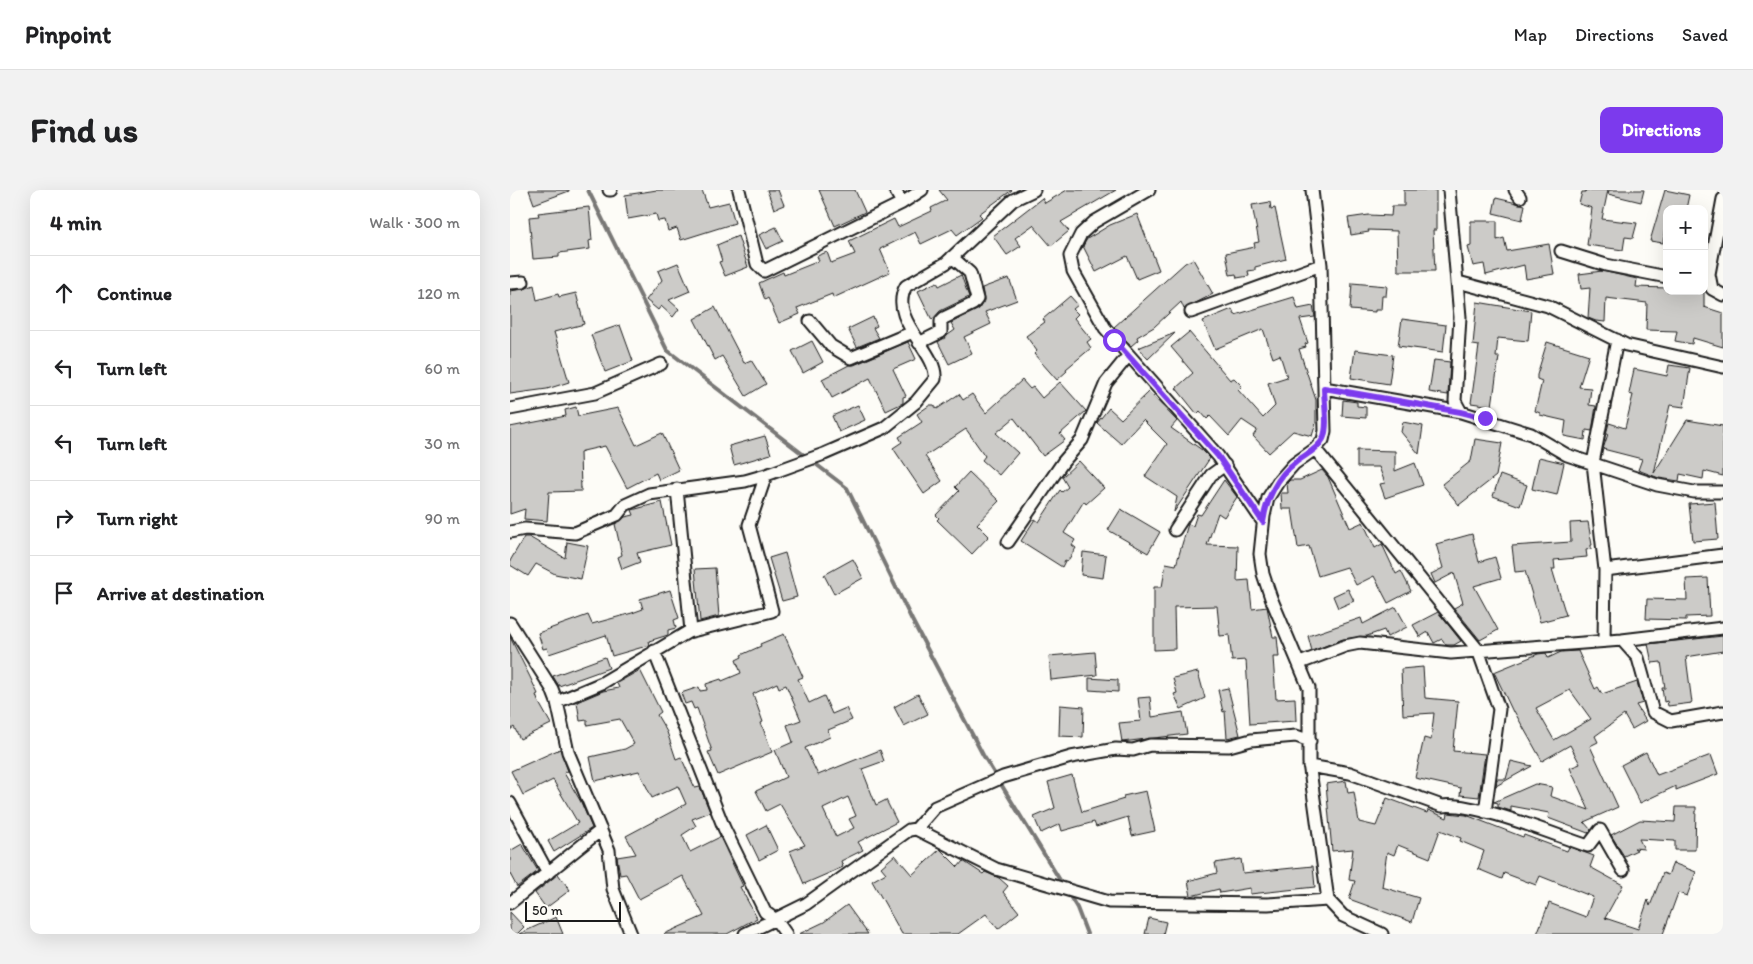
<!DOCTYPE html>
<html lang="en">
<head>
<meta charset="utf-8">
<style>
	body { margin:0; font-family:Itim,sans-serif; background:#f2f2f2; color:#202124 }
	.controls { position:absolute; right:15px; top:15px; display:grid; overflow:hidden; border-radius:10px; box-shadow:0 5px 20px #0002 }
	.controls button { width:45px; height:45px; display:grid; place-items:center; padding:0; border:0; border-bottom:1px solid #e0e0e0; background:#fff; color:#202124; font:25px sans-serif }
	.scale { position:absolute; left:15px; bottom:12px; width:96px; box-sizing:border-box; padding-left:5px; border:2px solid #1c1c1c; border-top:0; font-size:14px; line-height:18px; white-space:nowrap; color:#1c1c1c; -webkit-text-stroke:4px #fdfcf7; paint-order:stroke }
	.stop { position:absolute; width:15px; height:15px; margin:-11px; border:4px solid #7c3aed; border-radius:50%; background:#fff }
	.stop.end { background:#7c3aed; border-color:#fff; box-shadow:0 1px 5px #0008 }
	.list { margin:0; padding:0; list-style:none }
	h2 { display:flex; justify-content:space-between; align-items:center; height:65px; margin:0; padding:0 20px; font-size:21px }
	h2 small { font-size:16px; font-weight:400; color:#757577 }
	.list li { display:grid; grid-template-columns:32px 1fr auto; gap:15px; align-items:center; box-sizing:border-box; height:75px; padding:0 20px; border-top:1px solid #e0e0e0 }
	.list b { display:block; font-size:19px; white-space:nowrap }
	.list em { font-size:16px; font-style:normal; color:#757577 }
	.icon { flex:none; width:28px; height:28px; fill:none; stroke:currentColor; stroke-width:2; stroke-linecap:round; stroke-linejoin:round }
	.map { position:relative; flex:none; width:1213px; height:744px; overflow:hidden; border-radius:10px }
	header { display:flex; align-items:center; gap:30px; box-sizing:border-box; height:70px; padding:0 25px; background:#fff; border-bottom:1px solid #e0e0e0 }
	header strong { font-size:24px }
	nav { display:flex; gap:28px; margin-inline-start:auto; font-size:18px }
	.intro { display:flex; align-items:center; justify-content:space-between; box-sizing:border-box; height:120px; padding:0 30px }
	h1 { margin:0; font-size:35px }
	.button { padding:12px 22px; border-radius:10px; background:#7c3aed; color:#fff; font-size:18px; font-weight:700 }
	main { display:flex; gap:30px; padding:0 30px }
	aside { flex:1; background:#fff; border-radius:10px; box-shadow:0 5px 20px #0002 }
	.map>svg:first-child { display:block }
	.lines { fill:none; stroke-linecap:round; stroke-linejoin:round }
	.stream { stroke:#797876; stroke-width:4 }
	.building { fill:#cccbc8; stroke:#1c1c1c; fill-rule:evenodd }
	.street-casing { stroke:#1c1c1c; stroke-width:15 }
	.street { stroke:#fdfcf7; stroke-width:11 }
	.route { stroke:#7c3aed; stroke-width:6 }
</style>
</head>
<body>
<header>
<strong>Pinpoint</strong>
<nav><a>Map</a><a>Directions</a><a>Saved</a></nav>
</header>
<div class="intro"><h1>Find us</h1><a class="button">Directions</a></div>
<main>
<aside>
<h2>4 min<small>Walk · 300 m</small></h2>
<ul class="list">
<li><svg class="icon" aria-label="ahead" viewBox="0 0 24 24"><path d="M12 20V5M6 11l6-6 6 6"/></svg><div><b>Continue</b></div><em>120 m</em></li>
<li><svg class="icon" aria-label="left" viewBox="0 0 24 24"><path d="M17 20v-9H6M10 6l-5 5 5 5"/></svg><div><b>Turn left</b></div><em>60 m</em></li>
<li><svg class="icon" aria-label="left" viewBox="0 0 24 24"><path d="M17 20v-9H6M10 6l-5 5 5 5"/></svg><div><b>Turn left</b></div><em>30 m</em></li>
<li><svg class="icon" aria-label="right" viewBox="0 0 24 24"><path d="M7 20v-9h11M14 6l5 5-5 5"/></svg><div><b>Turn right</b></div><em>90 m</em></li>
<li><svg class="icon" aria-label="arrive" viewBox="0 0 24 24"><path d="M6 21V4h12l-3 4 3 4H6"/></svg><div><b>Arrive at destination</b></div></li>
</ul>
</aside>
<div class="map">
<svg width="1213" height="744" viewBox="0 0 1213 744">
	<rect width="100%" height="100%" fill="#fdfcf7"/>
	<filter id="ink" filterUnits="userSpaceOnUse"><feTurbulence type="fractalNoise" baseFrequency=".02" numOctaves="2"/><feDisplacementMap in="SourceGraphic" scale="10" xChannelSelector="R" yChannelSelector="G"/><feConvolveMatrix kernelMatrix="1 2 1 2 8 2 1 2 1" color-interpolation-filters="sRGB"/></filter>
	<g filter="url(#ink)">
		<g class="lines">
			<path class="stream" d="M78,0L157,160L337,298L402,430L473,565L553,695
				M558,703L567,718L577,744"/>
		</g>
		<path class="building" d="M19,0H59V1L24,14Z
			M147,0H192L198,17L219,12L225,33L171,50L167,38L158,41L155,30L148,31L146,24L118,29L115,5Z
			M257,0H268L274,15L264,19Z
			M309,0H345L355,22L325,36Z
			M429,0H502L469,24L472,27L447,45L442,39L411,54L405,42L370,59L380,82L323,108L322,104L287,118L290,124L269,133L258,108L255,110L249,93L273,82L274,85L309,71L307,66L317,62L321,73L345,64L339,51L384,29L388,37L422,21L421,18L437,10Z
			M557,0H606L551,32L559,41L541,56L523,35L505,48L511,56L497,65L483,46L532,8L535,13Z
			M894,0H926V40H923L925,81H888L887,41L858,40L859,42L841,45L838,28L859,25L881,26L882,16H894Z
			M1076,0H1098L1092,29L1127,33L1123,48L1115,47L1113,60L1077,55L1082,18L1069,14L1072,2H1075Z
			M1099,0H1134L1131,12L1098,4Z
			M1155,0L1179,5L1176,19H1157L1153,53L1140,51Z
			M986,8L1015,15L1012,30L983,23Z
			M760,12L761,19L765,18L776,69L745,77V80L738,81L739,86L727,88L726,84L720,85L716,63L745,57L744,53L749,52L742,15Z
			M79,17L82,50L79,51L80,59L49,63V67L23,69L19,27L29,26L28,23Z
			M627,24L649,80L627,89L617,66L586,82L573,56L577,49L600,35Z
			M961,31H987V50L994,48L997,61L1039,54L1044,84L1016,89L1014,75L976,85L974,74L963,76L958,57L961,56Z
			M266,37L273,51L256,59L249,45Z
			M228,46L238,77L215,86L209,72L212,71L207,55Z
			M683,69L703,104L674,119L671,112L644,137L627,147L628,150L621,156L604,137L675,73Z
			M168,73L180,101L159,110L169,119L163,127L151,116L148,120L136,110L152,90L148,81Z
			M1092,81L1127,89L1126,97L1157,98V101H1194V117L1213,123V157L1183,148L1182,154L1165,151L1167,141L1136,140L1137,113L1096,108L1095,132L1086,131L1078,128L1080,98L1071,99L1069,84Z
			M451,85L459,107L430,121L422,130L408,101L427,92L429,96Z
			M499,88L507,110L475,122L481,134L454,147L462,163L439,174L428,152L445,140L441,133L469,119L474,110L472,98Z
			M842,93L877,96L876,106H872L871,120H865V122L840,120Z
			M24,95L27,110L48,104L49,107L66,103L74,134L44,142L59,192L37,199L0,204V101L14,99Z
			M560,106L568,115L563,119L568,124L564,128L581,149L577,152L581,158L556,179L557,181L547,190L524,164L527,161L516,146L535,132L533,129Z
			M784,107L788,119L803,116L805,127L790,129L798,153L795,154L796,157L789,159L806,210V233L802,246L783,241L759,263L743,246L747,240L732,230L719,246L700,226L697,229L690,221L687,224L666,198L683,183L661,157L679,142L720,190L724,188L732,196L728,200L753,228L765,216L758,193L777,187L770,165L763,168L753,139L705,159L693,131L722,119L725,125Z
			M967,112L1021,121L1018,151L988,148L986,167H989L982,216L961,213L969,156L963,155Z
			M205,117L234,173L241,170L256,194L236,206L212,166L205,170L184,129Z
			M363,127L367,136L363,138L369,148L347,157L338,139Z
			M892,129L936,135L933,162L888,156Z
			M110,135L123,171L95,182L81,145Z
			M665,143L638,169L628,158Z
			M302,151L313,172L293,183L282,161Z
			M398,152L406,169L383,179L396,206L393,207V213L376,221L360,188L322,208L312,189L339,175H344Z
			M1037,152L1079,165L1069,197L1081,198L1079,215L1086,216L1082,241L1076,240L1075,250L1054,246L1056,231L1030,225V223L1025,221L1032,191L1027,189V185Z
			M845,160L883,165L879,194L841,188Z
			M924,170L940,172L938,205L919,202Z
			M1159,175L1180,178L1174,217L1160,215L1144,283L1177,230L1213,236V286L1194,281L1193,289L1170,284L1169,291L1149,288L1128,280L1132,269L1093,259L1098,244H1096L1099,233L1115,238L1123,205L1119,204L1124,179L1157,186Z
			M512,190L520,199L523,197L532,208L550,192L576,221L550,244L555,250L533,266L504,228L486,243L508,263L489,285L472,270L475,266L456,239L415,266L432,291L414,304L383,258L392,252L389,247L412,232L407,224L420,215H424L427,219L449,204L453,210L462,204L476,223Z
			M639,202L667,231L661,238L692,260L700,268L664,322L667,307L635,286L657,254L633,230L611,254L587,233L599,218L611,229Z
			M833,210L847,212V216L856,217V228L832,226Z
			M348,215L355,230L329,242L322,226Z
			M66,217L68,226L108,218L126,255L152,243L169,280L149,290L146,283L117,298L95,256L73,261L70,262L71,301L39,302L37,331L14,329L15,319L0,324V237L56,226L55,220Z
			M893,232L913,236L909,264L891,242Z
			M255,246L261,264L224,275L219,256Z
			M965,249L992,253L986,286L949,315L932,294L961,271Z
			M847,260L885,261V281L905,273L913,295L875,308L870,294L875,293L869,277H847Z
			M1029,267L1054,273L1047,305L1022,299Z
			M569,271L594,298L576,314L574,311L554,343L565,350L562,355L566,358L557,372L555,371L552,377L511,351L525,329L529,332L550,300L552,302L558,297L552,287Z
			M812,280L818,287L840,338L853,332L865,358L872,354L886,384L891,381L901,401L878,413L864,386L846,395L837,377L808,386L799,356L788,358L782,319H772L771,303H778L777,293L780,290H790Z
			M459,282L489,311L467,334L479,346L462,364L427,330L429,328L426,325L449,301L445,297Z
			M990,285L1017,295L1010,316L983,306Z
			M714,290L727,307L714,327L708,323L697,355L728,356L727,391L739,390L742,419L757,417L763,447H767L769,467H763L766,509L785,508L786,531L740,534L736,470L722,471L719,445L710,446L707,416L664,417L665,459L644,460V397H652L656,373L666,375L678,334L683,336L687,324L691,325Z
			M152,312L161,355L127,363L130,372L112,379L108,367L112,365L105,334L115,327L124,325L122,320Z
			M1205,312L1208,349L1183,351L1179,314Z
			M611,319L650,342L638,363L598,340Z
			M1078,332L1082,355H1081V359L1076,360L1077,367L1044,370L1045,379H1042L1056,425L1030,432L1015,381L1005,382L1002,356L1061,352L1060,333Z
			M962,344L969,372L985,367L991,388L964,396L988,440L970,450L944,418L953,413L944,383L925,393L921,384L933,378L926,354Z
			M14,347H19L55,368L57,352L78,356L71,389L45,384L26,374L18,386L0,375V371Z
			M573,362L596,365L593,388L571,385Z
			M275,363L287,407L272,411L259,368Z
			M343,369L353,388L324,404L314,385Z
			M205,378L209,426L190,431L185,379Z
			M1198,388L1200,426L1176,427V430L1136,429L1137,409L1177,410L1176,389Z
			M838,399L844,411L828,418L823,406Z
			M160,400L169,428L164,430L166,438L158,440V445L139,451L140,455L102,466L96,445L39,464L37,458L33,459L28,443L78,425L82,434L122,423L133,419L130,409Z
			M886,417L897,437L877,447L874,440L857,446L833,449L802,461L798,446L851,428L853,434Z
			M928,422L951,451L944,455H936L932,449L924,453L918,442L910,447L903,435Z
			M274,444L293,487L288,489L299,513L314,506L322,524L336,518L342,530L318,540L320,547L295,558L308,585L370,560L374,571L352,579L366,615L376,610L387,632L348,652L353,660L331,671L333,677L294,694L280,661L295,655L270,614L256,621L246,601L276,587L265,560L283,552L277,535L291,530L276,495L269,498L267,493L243,504L253,532L251,533L262,562L208,585L198,562L202,561L187,518L184,519L181,512L175,514L171,503L189,497L190,501L197,500L196,494L211,489L212,491L231,483L226,470L232,467L231,465L251,456L250,454ZM338,607L346,626L339,629L344,638L326,647L313,619Z
			M1213,446V461L1176,467L1182,513L1158,516L1157,511L1154,512L1152,498H1155L1151,472L1142,473L1138,454Z
			M0,447L20,487L28,504L26,505L28,511L41,534L10,549L4,537L0,540Z
			M1068,461L1085,499L1088,497L1092,504L1127,492L1133,513L1126,515L1136,531L1122,539L1114,525L1085,546L1088,552L1080,556L1108,617L1074,632L1081,640L1078,643L1038,628L1039,623L1001,616V621L988,617V613L984,612L1025,594L1042,597L1040,606L1079,620L1060,578L1070,574L1060,555L1032,571L1004,521L1003,522L984,482L1028,464L1036,463L1038,468L1051,462ZM1060,500L1081,529L1044,550L1026,518Z
			M585,462L587,485L541,490L539,466Z
			M95,467L99,478L49,496L44,488L43,486Z
			M913,477L915,508L948,511L943,561L975,564L969,607L950,605L951,598L905,588L914,548L921,550L924,523L893,525L891,479Z
			M130,480L151,522L147,525L157,542L166,569L171,567L185,598L190,597L200,622L182,629L186,636L172,645L180,662L210,647L233,696L230,697L247,728L217,744H154L194,726L173,686L129,709L116,684L110,685L107,667L126,664L116,646L176,614L168,596L142,608L129,581L85,591L80,567L115,559L124,554L110,529L77,535V530L70,531L67,512L93,501L109,498L107,493Z
			M688,482L695,508L671,519L664,504L667,503L663,488Z
			M579,488L608,490V502L579,500Z
			M718,498L730,545L717,548L715,521L713,522L708,500Z
			M408,504L418,524L394,536L384,517Z
			M640,507L642,527L673,522L677,544L612,552L609,533L631,531L628,508Z
			M550,515L574,517L573,547L549,546Z
			M50,559L58,581L54,583L71,612L82,638L44,662L38,651L68,633L43,590L13,605L1,581Z
			M1136,562L1147,585L1201,565L1208,584L1166,600V596L1130,613L1111,575Z
			M1001,571L1022,576L986,596L987,589H996Z
			M562,585L572,622L614,609L613,606L636,601L645,641L622,646L618,627L586,637L584,632L552,641L550,634L531,643L524,627L545,618L538,592Z
			M836,591L838,603L844,602L849,632L866,636L877,608L917,623L918,620L937,628L938,623L956,625L1013,647L1014,645L1057,661L1059,657L1084,666L1080,677L1113,695L1095,728L1128,739L1138,710L1140,716L1153,683L1158,685L1163,673L1186,682L1177,706L1168,703L1153,744H1027L1039,713L1076,727L1083,707L1030,686L1026,695L994,683L992,689L968,679L974,661L950,651L951,648L930,640L920,668L888,655L884,665L877,662L872,697L909,708L902,732L839,709L845,691L839,690L843,659L822,661L816,594Z
			M1166,617H1186L1185,660H1165V651L1129,649L1134,659L1124,658L1127,660L1114,666L1101,645L1130,630L1165,632Z
			M256,635L268,660L249,670L237,645Z
			M12,654L28,681L7,697L0,684V661Z
			M430,659L448,677L453,671L473,684L475,682L489,688L498,696L493,702L509,722L488,739L476,724L448,744H392L362,691L376,683L371,677L385,665L402,685Z
			M731,669L733,683L803,676L805,697L740,704V698L710,703L709,699L681,706L678,691L707,683L705,673Z
			M48,684L60,700L36,718L25,703Z
			M337,715L358,744H289L314,732Z
			M0,722L14,737L7,744H0Z
			M46,727L53,744H9Z
			M639,728L656,732L653,744H635Z"/>
		<g class="lines">
			<g class="street-casing">
				<path id="street" d="M99,0H101
					M229,0L247,74L254,81L392,13L412,0
					M385,0L392,13
					M639,0L584,32L571,44L560,66L563,81L595,138L708,266L753,332
					M802,0L811,75L815,241L813,250L805,259L784,274L768,292L758,308L754,326L750,364L753,384L761,408L799,498V573L818,710
					M939,0L950,127L945,211L951,222
					M1005,0L1010,7
					M1213,9L1199,84L1202,99L1213,105
					M1051,61L1096,75L1157,87
					M948,92L1038,116L1116,155L1213,177
					M0,93L13,92
					M681,122L811,75
					M300,131L321,156L341,168L403,142
					M409,153L431,142V131L434,128L463,114L467,109L460,83L442,67
					M814,198L951,222L1021,244L1057,265L1147,295L1184,302H1213
					M0,219L85,203L151,174
					M805,259L968,460L989,519L975,622
					M167,299L181,441
					M665,340L701,285L715,275
					M0,342L15,339L65,343L107,325L115,315L139,304L235,291L256,285L314,264L374,238L406,212L425,189C428,161 377,130 396,96L436,73L503,10L524,0
					M498,352L553,272L572,250L596,193L618,166
					M1095,380L1083,273L1107,150
					M0,433L42,499L47,512L58,562L99,660L103,699L121,744
					M1112,450L1128,468L1143,522L1161,531L1213,522
					M1094,451L1095,380L1213,365
					M144,461L214,638L255,722L266,730L276,744
					M790,473L835,456L850,453L941,463L1112,450L1213,438
					M47,512L92,493L178,442L262,421L239,335L256,285
					M799,576L840,583L932,616C962,611 1045,645 1078,656L1090,640L1113,680
					M0,613L38,683
					M406,639L425,617L493,587L561,567L606,559L623,560L640,555L719,556L741,550L786,546L800,551
					M0,713L91,640
					M235,744L296,714L399,640L406,639L486,679L599,712L758,714L818,710L833,726L872,744"/>
			</g>
			<use href="#street" class="street"/>
		</g>
	</g>
	<g class="lines" filter="url(#ink)">
		<path class="route" d="M604,150L708,266L753,332C756,310 767,286 786,272C795,265 808,259 813,249C819,236 814,212 814,198L951,222L975,228"/>
	</g>
</svg>
<div class="controls">
<button>+</button>
<button>−</button>
</div>
<div class="scale">50 m</div>
<div class="stop" style="left:604px;top:150px"></div>
<div class="stop end" style="left:975px;top:228px"></div>
</div>
</main>
</body>
</html>
